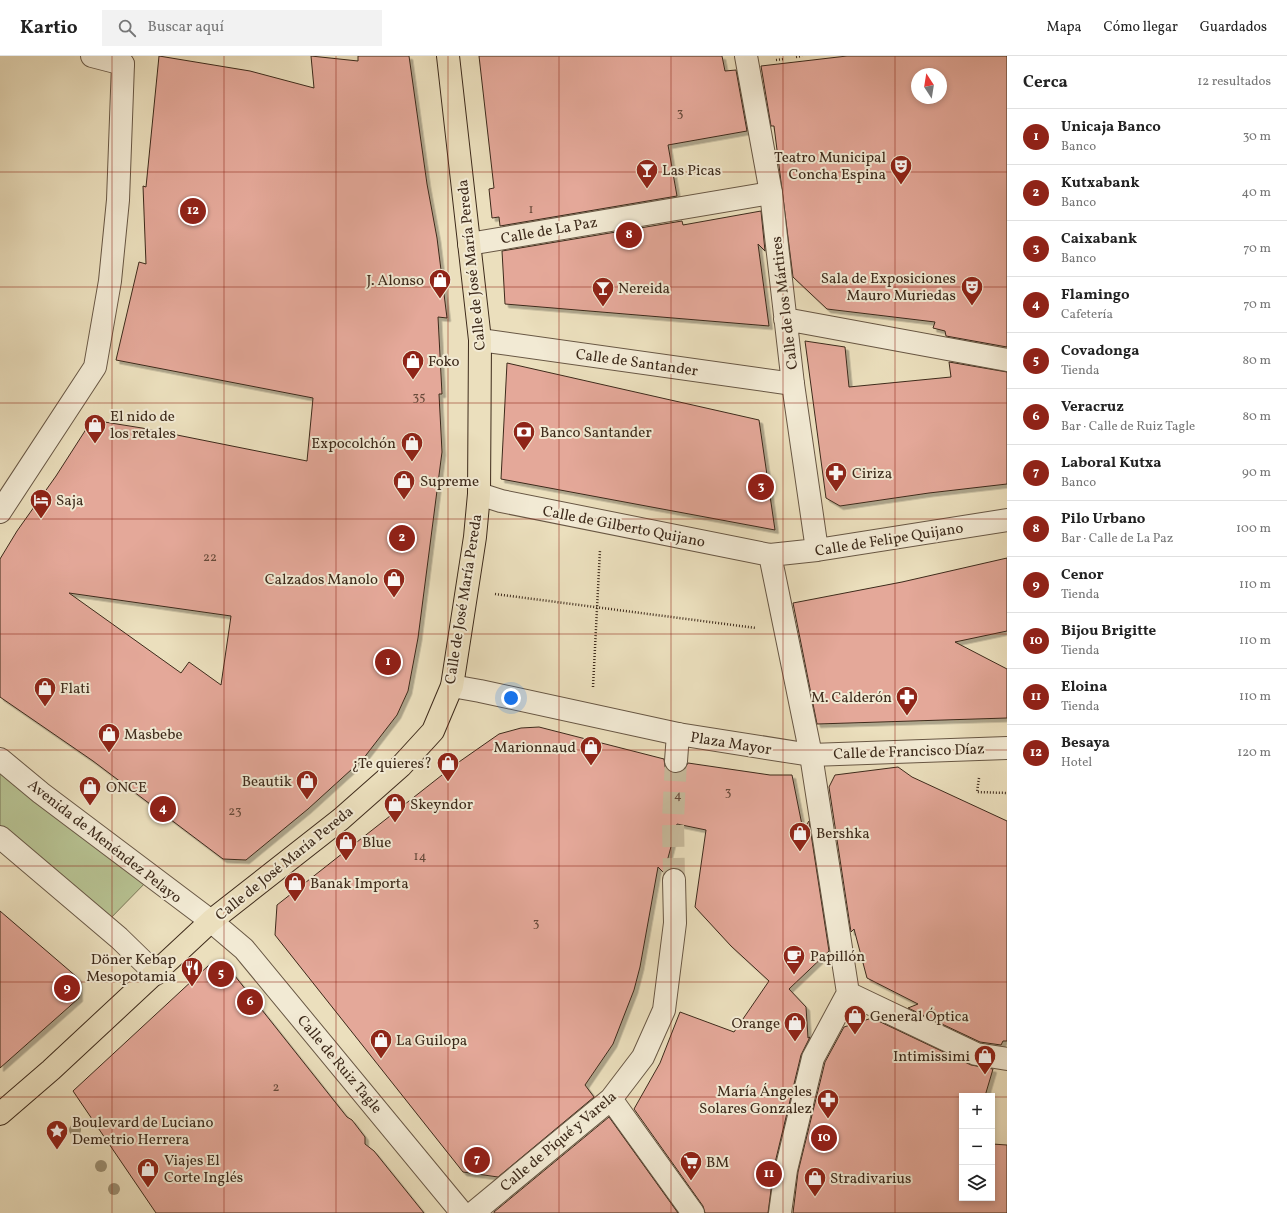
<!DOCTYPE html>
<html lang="es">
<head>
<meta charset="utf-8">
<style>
	body { margin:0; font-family:Vollkorn,serif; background:#f2f2f2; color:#222 }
	.controls { position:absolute; right:12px; bottom:12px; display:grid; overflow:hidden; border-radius:0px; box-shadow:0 2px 6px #0003 }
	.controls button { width:36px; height:36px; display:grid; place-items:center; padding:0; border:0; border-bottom:1px solid #e0e0e0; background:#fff; color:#222; font:20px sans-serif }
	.compass { position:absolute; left:911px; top:12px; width:36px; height:36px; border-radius:50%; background:#fff; box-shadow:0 2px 6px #0003; rotate:348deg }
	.you { position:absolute; left:511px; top:642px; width:14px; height:14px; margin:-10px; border:3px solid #fff; border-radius:50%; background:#1a73e8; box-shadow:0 0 0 6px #1a73e833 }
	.badge { display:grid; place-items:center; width:26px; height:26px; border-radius:50%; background:#8f2418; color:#fff; font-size:13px; font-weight:700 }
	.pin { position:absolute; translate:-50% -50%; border:2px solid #fff; box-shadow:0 1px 4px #0006 }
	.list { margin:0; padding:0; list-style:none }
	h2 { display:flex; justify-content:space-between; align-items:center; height:52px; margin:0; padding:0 16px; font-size:17px }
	h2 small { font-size:13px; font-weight:400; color:#767676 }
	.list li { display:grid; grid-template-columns:26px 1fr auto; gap:12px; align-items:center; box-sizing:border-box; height:56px; padding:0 16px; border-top:1px solid #e0e0e0 }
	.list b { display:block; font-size:15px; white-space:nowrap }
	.list p { margin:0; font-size:13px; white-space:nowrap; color:#767676 }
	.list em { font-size:13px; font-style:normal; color:#767676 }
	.icon { flex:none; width:22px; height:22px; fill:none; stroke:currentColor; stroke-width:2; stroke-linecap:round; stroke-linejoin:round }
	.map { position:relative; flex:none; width:1007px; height:1157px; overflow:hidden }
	header { display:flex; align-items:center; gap:24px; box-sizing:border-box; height:56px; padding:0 20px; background:#fff; border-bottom:1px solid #e0e0e0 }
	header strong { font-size:19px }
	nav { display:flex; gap:22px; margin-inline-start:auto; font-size:14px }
	.search { width:280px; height:36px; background:#f2f2f2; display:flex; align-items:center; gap:10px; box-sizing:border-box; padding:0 14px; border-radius:0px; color:#767676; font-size:15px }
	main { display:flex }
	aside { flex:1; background:#fff }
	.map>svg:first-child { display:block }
	.green { fill:#b7c292; stroke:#7a7656 }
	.building { fill:#e4a899; stroke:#3d2a1b; fill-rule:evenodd; filter:url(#shadow) }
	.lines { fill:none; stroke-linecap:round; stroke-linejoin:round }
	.pedestrian-tunnel { stroke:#c8bb9d; stroke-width:22; stroke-dasharray:22 11; stroke-linecap:butt }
	.pedestrian-casing { stroke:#685744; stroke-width:24 }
	.minor-casing { stroke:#685744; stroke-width:24 }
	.trunk-casing { stroke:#3d2a1b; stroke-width:24 }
	.path { stroke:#3d2a1b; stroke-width:2.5; stroke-dasharray:1 2; stroke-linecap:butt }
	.pedestrian { stroke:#f2ead4; stroke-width:22 }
	.minor { stroke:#f2ead4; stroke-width:22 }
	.trunk { stroke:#ebdfbd; stroke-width:22 }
	.tree { fill:#9c9074 }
	.grid { fill:none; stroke:#8f2418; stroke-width:1; stroke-opacity:0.55 }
	.labels { text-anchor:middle; stroke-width:4; stroke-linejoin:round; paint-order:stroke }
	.number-label { font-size:13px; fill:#674a3a }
	.poi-label { font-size:15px; fill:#3d2a1b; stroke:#f2ead4; text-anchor:start }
	.street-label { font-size:15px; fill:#3d2a1b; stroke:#f2ead4 }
</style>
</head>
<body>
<header>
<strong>Kartio</strong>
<div class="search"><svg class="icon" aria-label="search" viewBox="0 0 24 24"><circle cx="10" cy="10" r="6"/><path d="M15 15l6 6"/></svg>Buscar aquí</div>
<nav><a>Mapa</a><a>Cómo llegar</a><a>Guardados</a></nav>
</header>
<main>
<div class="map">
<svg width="1007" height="1157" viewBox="0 0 1007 1157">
	<defs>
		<filter id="shadow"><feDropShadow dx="3.5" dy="3.5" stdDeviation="0" flood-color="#0004"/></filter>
	</defs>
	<rect width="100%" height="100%" fill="#ebdfbd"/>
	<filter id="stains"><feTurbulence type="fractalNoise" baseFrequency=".005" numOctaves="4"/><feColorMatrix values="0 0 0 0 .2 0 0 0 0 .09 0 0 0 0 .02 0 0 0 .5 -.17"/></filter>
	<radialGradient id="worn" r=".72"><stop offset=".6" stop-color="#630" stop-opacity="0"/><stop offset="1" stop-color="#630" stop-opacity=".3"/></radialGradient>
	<path class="green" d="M0,699L151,821L103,870L0,784Z"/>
	<path class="building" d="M159,0L250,15L314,32L311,0L358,5V0H409L427,128L437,182L447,262L438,261L442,338H439L442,396L418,582L408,635L397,659L363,703L308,753L246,804L223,803L93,705L0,641V503L17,475L56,420L92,364L142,372L307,405L313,342L116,304L139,206L146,208L143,130L146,131ZM69,537L231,560L221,629L189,606L181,617Z
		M479,0H722L725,15L736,14L747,75L668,89L677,140L500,170L499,161L492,162L489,133L494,132Z
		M847,0H1007V291L946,280L945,275L933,272L935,266L827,253L793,221L774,70H771L761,10ZM917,18H941V42H917Z
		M761,155L765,195L758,188L769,270L505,248L502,195L682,165L683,169Z
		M805,285L845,291L849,331L951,321L949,306L1007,316V428L929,437L840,450L826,442Z
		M507,307L759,364L775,474L501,423Z
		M1007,502V575L955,586L1007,613V662L817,668L793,547L902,526Z
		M539,671L664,703L665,711L669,716L675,717L682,716L688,707L770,719H792L803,774L809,765L829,895L789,933L806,951L808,982L810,981L801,999L774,1111L768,1157H705L703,1150L634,1053L660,1007L680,956L734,976L769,925L731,890L695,851L706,774L677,768L664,817L658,811L640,911L634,934L613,988L585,1029L594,1041L498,1121L463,1116L275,879L277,849L456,708L499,678L521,672Z
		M898,711L912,721L1007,765V985H1003L1001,989L980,986L908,952L918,948L867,922L854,873L851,876L829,731L835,719Z
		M0,855L78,922L79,942L0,1012Z
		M208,910H227L347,1061L352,1064L365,1081V1088L374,1095L424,1157H156L73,1035Z
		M872,962L971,1009L993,1013L985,1040H962V1142H992V1088L1007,1089V1157H793L798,1116L825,1006L844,971Z
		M609,1061L678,1157H494V1156Z"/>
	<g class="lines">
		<path class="pedestrian-tunnel" d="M674,824L673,763L676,705"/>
		<g class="pedestrian-casing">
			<path id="pedestrian" d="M92,0L123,8
				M746,0L771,137L793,328L817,494
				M785,263L1007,304
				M479,438L501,445L770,499L817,494L1007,464
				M770,499L811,699L848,937L976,998L1007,1003
				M676,705L678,678
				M611,1043L693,1157
				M473,1157L611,1043L643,1001L664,954L675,867L674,824
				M780,1157L786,1114L813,1002L848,937"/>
		</g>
		<g class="minor-casing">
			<path id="minor" d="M469,188L771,137
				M480,284L793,328
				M0,456L95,311L110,225L118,144L123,8
				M452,630L480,635L678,678L811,699L1007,692
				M0,703L41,737L211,865L244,893L462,1157
				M0,781L119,882L156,918"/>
		</g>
		<g class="trunk-casing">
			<path id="trunk" d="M0,1058L51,1014L211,865L341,763L401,710L433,675L452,630L475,481L479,438L480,284L448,0"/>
		</g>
		<path class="path" d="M796,1L802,0
			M776,4L784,3
			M495,538L756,572
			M593,631L600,494
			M979,722L977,736L1007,737"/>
		<use href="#pedestrian" class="pedestrian"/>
		<use href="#minor" class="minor"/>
		<use href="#trunk" class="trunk"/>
	</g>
	<g class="tree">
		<circle cx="75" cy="1074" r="6"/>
		<circle cx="101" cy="1110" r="6"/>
		<circle cx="114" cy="1133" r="6"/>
	</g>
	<path class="grid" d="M112,0V1157M224,0V1157M336,0V1157M448,0V1157M559,0V1157M671,0V1157M783,0V1157M895,0V1157M0,116H1007M0,231H1007M0,347H1007M0,463H1007M0,578H1007M0,694H1007M0,810H1007M0,926H1007M0,1041H962M992,1041H1007"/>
	<defs>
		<g id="theatre-pin" transform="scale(1.15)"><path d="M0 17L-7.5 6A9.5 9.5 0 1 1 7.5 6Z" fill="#8f2418" stroke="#f2ead4"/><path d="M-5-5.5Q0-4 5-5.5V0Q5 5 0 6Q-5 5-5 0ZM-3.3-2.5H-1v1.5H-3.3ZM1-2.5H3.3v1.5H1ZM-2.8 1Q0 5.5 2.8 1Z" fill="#fff"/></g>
		<g id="bar-pin" transform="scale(1.15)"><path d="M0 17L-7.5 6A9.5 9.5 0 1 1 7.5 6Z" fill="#8f2418" stroke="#f2ead4"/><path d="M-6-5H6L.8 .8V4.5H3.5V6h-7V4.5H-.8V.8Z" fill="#fff"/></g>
		<g id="shop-pin" transform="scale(1.15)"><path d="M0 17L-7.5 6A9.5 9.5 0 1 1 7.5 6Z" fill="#8f2418" stroke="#f2ead4"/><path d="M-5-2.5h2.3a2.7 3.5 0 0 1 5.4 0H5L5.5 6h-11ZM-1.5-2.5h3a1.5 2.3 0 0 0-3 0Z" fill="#fff"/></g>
		<g id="bank-pin" transform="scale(1.15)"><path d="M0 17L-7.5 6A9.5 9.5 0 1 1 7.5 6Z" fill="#8f2418" stroke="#f2ead4"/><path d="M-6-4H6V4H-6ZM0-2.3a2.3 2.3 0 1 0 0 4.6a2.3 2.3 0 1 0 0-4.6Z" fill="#fff"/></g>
		<g id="pharmacy-pin" transform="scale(1.15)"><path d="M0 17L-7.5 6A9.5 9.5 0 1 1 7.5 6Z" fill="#8f2418" stroke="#f2ead4"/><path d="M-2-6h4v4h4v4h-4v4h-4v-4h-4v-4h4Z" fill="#fff"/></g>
		<g id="hotel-pin" transform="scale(1.15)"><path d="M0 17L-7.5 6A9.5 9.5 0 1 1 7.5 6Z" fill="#8f2418" stroke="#f2ead4"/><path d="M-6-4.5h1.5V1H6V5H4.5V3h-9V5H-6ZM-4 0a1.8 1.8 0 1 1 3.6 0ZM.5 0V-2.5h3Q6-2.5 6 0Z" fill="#fff"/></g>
		<g id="cafe-pin" transform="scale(1.15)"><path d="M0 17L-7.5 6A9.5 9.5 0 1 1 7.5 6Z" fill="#8f2418" stroke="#f2ead4"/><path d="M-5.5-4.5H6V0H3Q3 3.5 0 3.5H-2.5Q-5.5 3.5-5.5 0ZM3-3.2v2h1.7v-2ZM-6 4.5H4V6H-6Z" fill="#fff"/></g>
		<g id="restaurant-pin" transform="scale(1.15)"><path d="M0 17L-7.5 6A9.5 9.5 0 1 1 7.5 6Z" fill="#8f2418" stroke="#f2ead4"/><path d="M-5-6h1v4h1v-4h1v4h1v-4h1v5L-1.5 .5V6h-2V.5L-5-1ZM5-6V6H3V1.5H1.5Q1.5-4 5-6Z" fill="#fff"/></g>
		<g id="sight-pin" transform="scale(1.15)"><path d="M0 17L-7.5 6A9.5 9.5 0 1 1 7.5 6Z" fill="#8f2418" stroke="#f2ead4"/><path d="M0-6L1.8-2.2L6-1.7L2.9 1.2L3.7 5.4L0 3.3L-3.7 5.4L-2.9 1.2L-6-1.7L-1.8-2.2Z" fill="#fff"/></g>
		<g id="supermarket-pin" transform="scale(1.15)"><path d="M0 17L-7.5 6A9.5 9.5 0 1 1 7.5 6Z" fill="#8f2418" stroke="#f2ead4"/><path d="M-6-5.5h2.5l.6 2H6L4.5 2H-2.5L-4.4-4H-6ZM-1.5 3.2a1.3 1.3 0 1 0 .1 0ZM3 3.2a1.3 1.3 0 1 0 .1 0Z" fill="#fff"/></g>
	</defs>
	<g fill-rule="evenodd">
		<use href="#theatre-pin" x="901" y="110"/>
		<use href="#bar-pin" x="647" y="114"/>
		<use href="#shop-pin" x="440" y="224"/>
		<use href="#theatre-pin" x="972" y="231"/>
		<use href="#bar-pin" x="603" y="232"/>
		<use href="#shop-pin" x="413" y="305"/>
		<use href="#shop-pin" x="95" y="369"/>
		<use href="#bank-pin" x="524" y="376"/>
		<use href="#shop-pin" x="412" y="387"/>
		<use href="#pharmacy-pin" x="836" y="417"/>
		<use href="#shop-pin" x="404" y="425"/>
		<use href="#hotel-pin" x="41" y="444"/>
		<use href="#shop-pin" x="394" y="523"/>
		<use href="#shop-pin" x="45" y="632"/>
		<use href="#pharmacy-pin" x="907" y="641"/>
		<use href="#shop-pin" x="109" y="678"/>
		<use href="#shop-pin" x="591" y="691"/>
		<use href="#shop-pin" x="448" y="707"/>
		<use href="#shop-pin" x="307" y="725"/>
		<use href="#shop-pin" x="90" y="731"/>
		<use href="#shop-pin" x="395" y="748"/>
		<use href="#shop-pin" x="800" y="777"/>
		<use href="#shop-pin" x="346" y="786"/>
		<use href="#shop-pin" x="295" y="827"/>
		<use href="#cafe-pin" x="794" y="900"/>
		<use href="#restaurant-pin" x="192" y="912"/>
		<use href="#shop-pin" x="855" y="960"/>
		<use href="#shop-pin" x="795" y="967"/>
		<use href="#shop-pin" x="381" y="984"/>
		<use href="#shop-pin" x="985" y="1000"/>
		<use href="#pharmacy-pin" x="828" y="1044"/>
		<use href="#sight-pin" x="57" y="1075"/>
		<use href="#supermarket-pin" x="691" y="1106"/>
		<use href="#shop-pin" x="148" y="1113"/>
		<use href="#shop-pin" x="815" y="1122"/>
	</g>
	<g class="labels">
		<g class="number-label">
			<text x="680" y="61">3</text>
			<text x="531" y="157">1</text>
			<text x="419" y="345">35</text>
			<text x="210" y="505">22</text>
			<text x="728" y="740">3</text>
			<text x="678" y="743">4</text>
			<text x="235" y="759">23</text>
			<text x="420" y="804">14</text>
			<text x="536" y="871">3</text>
			<text x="276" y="1035">2</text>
		</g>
		<g class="poi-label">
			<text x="886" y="106" text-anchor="end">Teatro Municipal<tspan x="886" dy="17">Concha Espina</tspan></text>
			<text x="662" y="119">Las Picas</text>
			<text x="956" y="227" text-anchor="end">Sala de Exposiciones<tspan x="956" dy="17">Mauro Muriedas</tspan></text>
			<text x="424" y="229" text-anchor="end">J. Alonso</text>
			<text x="618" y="237">Nereida</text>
			<text x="428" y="310">Foko</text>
			<text x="110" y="365">El nido de<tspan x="110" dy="17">los retales</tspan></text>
			<text x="540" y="381">Banco Santander</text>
			<text x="396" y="392" text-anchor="end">Expocolchón</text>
			<text x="852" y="422">Ciriza</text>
			<text x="420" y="430">Supreme</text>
			<text x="56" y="449">Saja</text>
			<text x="378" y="528" text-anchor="end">Calzados Manolo</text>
			<text x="60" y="637">Flati</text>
			<text x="892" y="646" text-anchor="end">M. Calderón</text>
			<text x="124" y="683">Masbebe</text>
			<text x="576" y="696" text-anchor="end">Marionnaud</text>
			<text x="432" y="712" text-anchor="end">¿Te quieres?</text>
			<text x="292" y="730" text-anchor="end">Beautik</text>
			<text x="106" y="736">ONCE</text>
			<text x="410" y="753">Skeyndor</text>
			<text x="816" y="782">Bershka</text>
			<text x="362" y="791">Blue</text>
			<text x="310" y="832">Banak Importa</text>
			<text x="810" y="905">Papillón</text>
			<text x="176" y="908" text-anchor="end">Döner Kebap<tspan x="176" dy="17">Mesopotamia</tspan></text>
			<text x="870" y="965">General Óptica</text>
			<text x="780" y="972" text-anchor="end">Orange</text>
			<text x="396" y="989">La Guilopa</text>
			<text x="970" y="1005" text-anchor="end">Intimissimi</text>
			<text x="812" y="1040" text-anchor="end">María Ángeles<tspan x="812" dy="17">Solares Gonzalez</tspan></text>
			<text x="72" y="1071">Boulevard de Luciano<tspan x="72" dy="17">Demetrio Herrera</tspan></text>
			<text x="164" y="1109">Viajes El<tspan x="164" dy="17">Corte Inglés</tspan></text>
			<text x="706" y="1111">BM</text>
			<text x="830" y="1127">Stradivarius</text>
		</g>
		<g class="street-label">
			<text transform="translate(549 174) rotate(-10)" y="5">Calle de La Paz</text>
			<text transform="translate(471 209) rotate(-96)" y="5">Calle de José María Pereda</text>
			<text transform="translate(784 247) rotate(-97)" y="5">Calle de los Mártires</text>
			<text transform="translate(637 306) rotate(8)" y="5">Calle de Santander</text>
			<text transform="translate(624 470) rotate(11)" y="5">Calle de Gilberto Quijano</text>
			<text transform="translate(889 483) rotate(-9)" y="5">Calle de Felipe Quijano</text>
			<text transform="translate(463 543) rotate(-81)" y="5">Calle de José María Pereda</text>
			<text transform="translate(731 687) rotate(9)" y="5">Plaza Mayor</text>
			<text transform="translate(909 695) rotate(-2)" y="5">Calle de Francisco Díaz</text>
			<text transform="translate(105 785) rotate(38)" y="5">Avenida de Menéndez Pelayo</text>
			<text transform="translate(284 807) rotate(-39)" y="5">Calle de José María Pereda</text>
			<text transform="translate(340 1008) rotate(50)" y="5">Calle de Ruiz Tagle</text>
			<text transform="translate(558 1085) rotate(-40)" y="5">Calle de Piqué y Varela</text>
		</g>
	</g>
	<rect width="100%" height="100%" filter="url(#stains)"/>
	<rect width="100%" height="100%" fill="url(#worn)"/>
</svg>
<div class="controls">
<button>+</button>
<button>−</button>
<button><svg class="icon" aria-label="layers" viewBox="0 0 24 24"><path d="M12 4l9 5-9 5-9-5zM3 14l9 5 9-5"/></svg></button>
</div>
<svg class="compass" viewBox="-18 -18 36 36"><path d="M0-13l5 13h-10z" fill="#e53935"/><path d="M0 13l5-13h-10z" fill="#767676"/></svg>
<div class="you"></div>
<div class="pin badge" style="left:388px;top:606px">1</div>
<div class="pin badge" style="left:402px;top:482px">2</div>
<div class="pin badge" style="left:761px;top:431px">3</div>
<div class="pin badge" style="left:163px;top:753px">4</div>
<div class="pin badge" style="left:221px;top:918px">5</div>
<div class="pin badge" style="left:250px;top:946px">6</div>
<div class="pin badge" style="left:477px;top:1104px">7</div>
<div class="pin badge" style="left:629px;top:179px">8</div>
<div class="pin badge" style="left:67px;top:932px">9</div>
<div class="pin badge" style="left:824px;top:1082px">10</div>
<div class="pin badge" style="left:769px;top:1118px">11</div>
<div class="pin badge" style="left:193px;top:155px">12</div>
</div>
<aside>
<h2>Cerca<small>12 resultados</small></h2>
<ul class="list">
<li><span class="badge">1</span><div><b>Unicaja Banco</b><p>Banco</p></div><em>30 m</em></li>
<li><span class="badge">2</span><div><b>Kutxabank</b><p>Banco</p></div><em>40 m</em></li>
<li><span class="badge">3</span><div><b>Caixabank</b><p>Banco</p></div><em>70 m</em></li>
<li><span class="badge">4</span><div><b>Flamingo</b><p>Cafetería</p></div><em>70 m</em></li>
<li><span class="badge">5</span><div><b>Covadonga</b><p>Tienda</p></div><em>80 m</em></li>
<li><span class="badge">6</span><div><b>Veracruz</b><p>Bar · Calle de Ruiz Tagle</p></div><em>80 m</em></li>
<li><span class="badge">7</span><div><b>Laboral Kutxa</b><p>Banco</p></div><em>90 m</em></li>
<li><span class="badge">8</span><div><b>Pilo Urbano</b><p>Bar · Calle de La Paz</p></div><em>100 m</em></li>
<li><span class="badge">9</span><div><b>Cenor</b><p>Tienda</p></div><em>110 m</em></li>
<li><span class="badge">10</span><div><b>Bijou Brigitte</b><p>Tienda</p></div><em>110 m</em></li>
<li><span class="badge">11</span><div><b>Eloina</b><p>Tienda</p></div><em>110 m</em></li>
<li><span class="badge">12</span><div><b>Besaya</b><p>Hotel</p></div><em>120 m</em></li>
</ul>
</aside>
</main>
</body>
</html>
